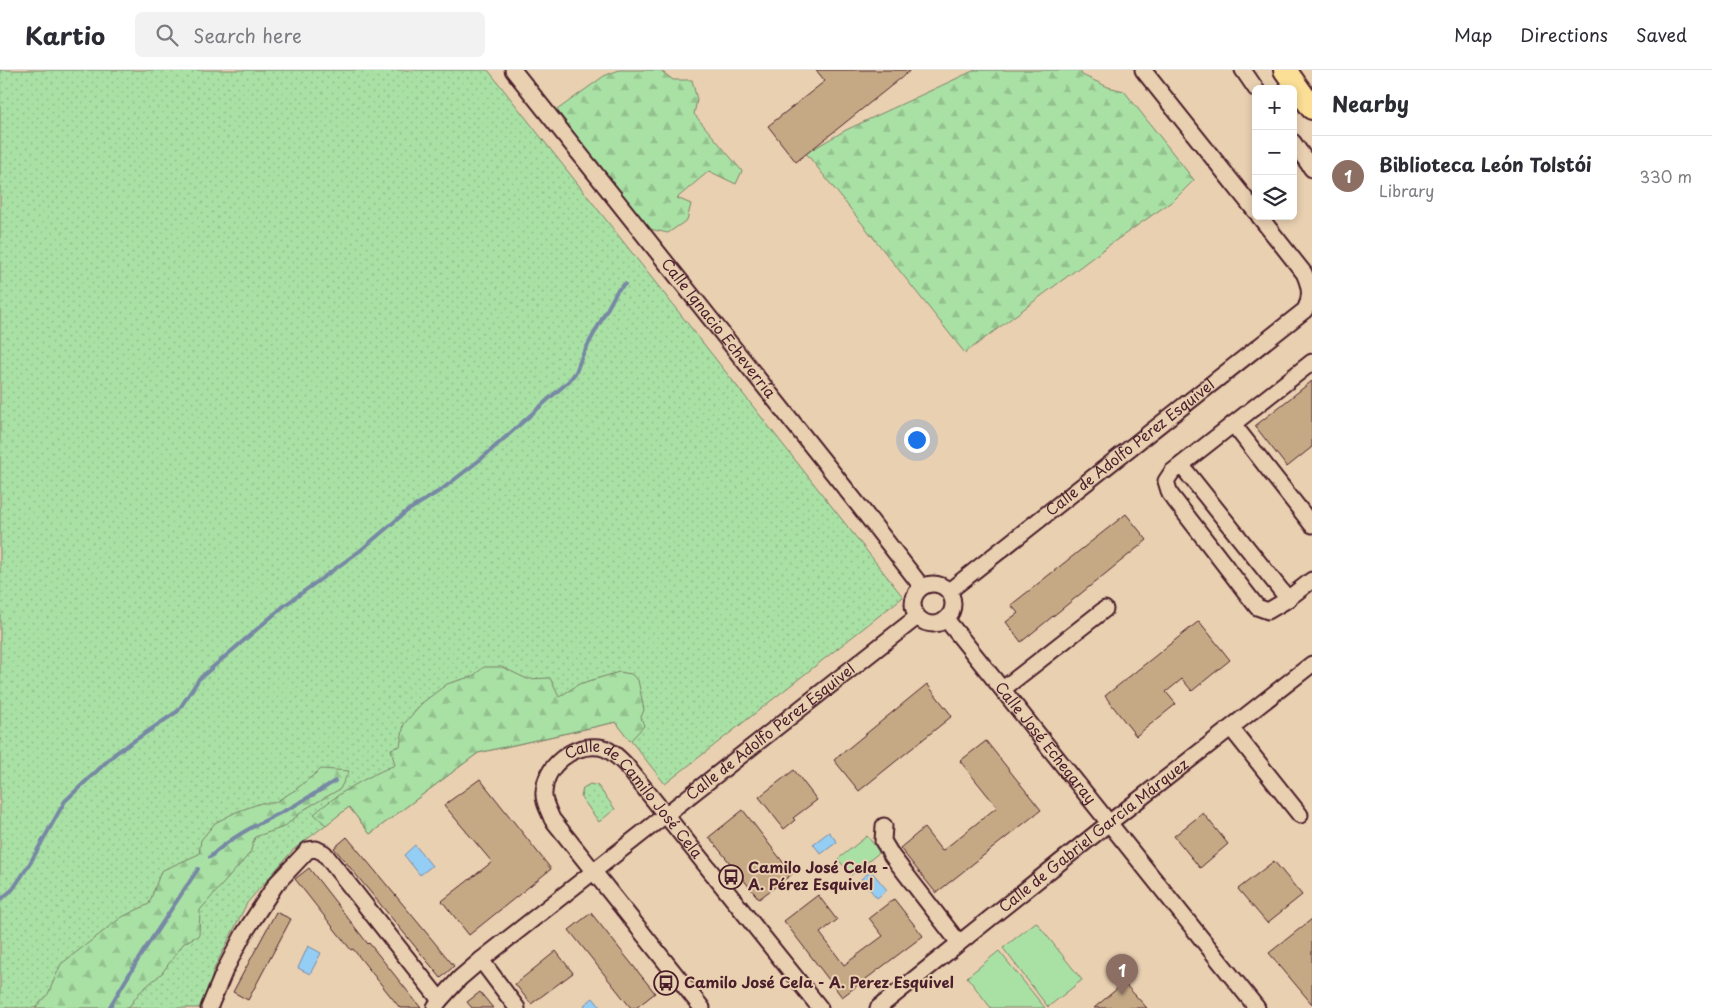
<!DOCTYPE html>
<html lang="en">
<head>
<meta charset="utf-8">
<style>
	body { margin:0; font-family:"Playpen Sans",sans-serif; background:#f2f2f3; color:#2b2b33 }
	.controls { position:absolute; right:15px; top:15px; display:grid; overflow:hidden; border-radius:8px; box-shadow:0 2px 8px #0003 }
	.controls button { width:45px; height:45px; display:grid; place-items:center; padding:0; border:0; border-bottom:1px solid #e1e1e2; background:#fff; color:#2b2b33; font:25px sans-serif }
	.you { position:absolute; left:916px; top:369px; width:18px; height:18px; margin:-12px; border:4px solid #fff; border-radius:50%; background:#1a73e8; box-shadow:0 0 0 8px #1a73e833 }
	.badge { display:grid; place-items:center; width:32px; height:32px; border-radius:50%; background:#4a1f2b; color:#fff; font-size:16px; font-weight:700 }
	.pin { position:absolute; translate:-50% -41px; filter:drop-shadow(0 1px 2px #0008) }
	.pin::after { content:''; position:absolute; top:26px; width:18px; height:15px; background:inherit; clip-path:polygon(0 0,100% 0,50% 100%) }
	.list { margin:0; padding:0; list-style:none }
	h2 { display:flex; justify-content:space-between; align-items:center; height:65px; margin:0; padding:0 20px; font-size:21px }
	h2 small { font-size:16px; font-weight:400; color:#7c7c81 }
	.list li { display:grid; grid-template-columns:32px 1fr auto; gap:15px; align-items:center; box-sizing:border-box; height:80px; padding:0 20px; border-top:1px solid #e1e1e2 }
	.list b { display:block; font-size:19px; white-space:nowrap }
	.list p { margin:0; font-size:16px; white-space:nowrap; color:#7c7c81 }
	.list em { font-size:16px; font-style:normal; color:#7c7c81 }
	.icon { flex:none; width:28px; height:28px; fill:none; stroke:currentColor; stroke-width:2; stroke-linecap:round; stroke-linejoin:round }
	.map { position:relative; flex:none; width:1312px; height:938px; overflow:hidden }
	header { display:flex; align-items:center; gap:30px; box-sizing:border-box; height:70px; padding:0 25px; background:#fff; border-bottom:1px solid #e1e1e2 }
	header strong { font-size:24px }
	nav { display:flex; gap:28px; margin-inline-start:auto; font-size:18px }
	.search { width:350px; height:45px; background:#f2f2f3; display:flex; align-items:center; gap:12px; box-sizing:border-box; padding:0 18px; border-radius:8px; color:#7c7c81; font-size:19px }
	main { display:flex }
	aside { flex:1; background:#fff }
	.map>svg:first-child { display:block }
	.grass { fill:url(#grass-dots); stroke:#7a8068 }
	.forest { fill:url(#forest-firs); stroke:#7a8068 }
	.pitch { fill:#a9e1a5; stroke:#7a8068 }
	.water { fill:#95cef4; stroke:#7788a4 }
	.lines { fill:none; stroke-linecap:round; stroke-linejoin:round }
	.stream { stroke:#7788a4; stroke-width:4 }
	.building { fill:#c5a985; stroke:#4a1f2b }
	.minor-casing { stroke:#4a1f2b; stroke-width:19 }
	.highway-casing { stroke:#4a1f2b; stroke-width:26 }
	.minor { stroke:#e9d0b1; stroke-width:15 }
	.highway { stroke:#fbdf96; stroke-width:22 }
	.labels { text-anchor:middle; stroke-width:4; stroke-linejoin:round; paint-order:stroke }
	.street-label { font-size:15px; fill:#4a1f2b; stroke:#e9d0b1 }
	.poi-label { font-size:15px; font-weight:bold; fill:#4a1f2b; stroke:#e9d0b1; text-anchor:start }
</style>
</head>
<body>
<header>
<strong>Kartio</strong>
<div class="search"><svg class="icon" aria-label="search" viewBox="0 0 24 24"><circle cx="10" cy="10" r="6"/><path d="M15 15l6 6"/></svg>Search here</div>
<nav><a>Map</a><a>Directions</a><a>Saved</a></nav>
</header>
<main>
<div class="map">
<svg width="1312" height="938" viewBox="0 0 1312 938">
	<defs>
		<pattern id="grass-dots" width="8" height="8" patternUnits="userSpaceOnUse" patternTransform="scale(1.25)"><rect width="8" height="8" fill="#a9e1a5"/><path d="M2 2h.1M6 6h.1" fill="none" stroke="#93c18e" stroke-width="1.8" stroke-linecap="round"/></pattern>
		<pattern id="forest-firs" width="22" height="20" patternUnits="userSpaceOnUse" patternTransform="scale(1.25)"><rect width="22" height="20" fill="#a9e1a5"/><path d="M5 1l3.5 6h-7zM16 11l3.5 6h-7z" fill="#93c18e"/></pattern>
	</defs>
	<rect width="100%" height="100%" fill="#e9d0b1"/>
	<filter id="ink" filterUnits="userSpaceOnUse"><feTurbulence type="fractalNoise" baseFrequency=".02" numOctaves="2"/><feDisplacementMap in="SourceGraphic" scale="10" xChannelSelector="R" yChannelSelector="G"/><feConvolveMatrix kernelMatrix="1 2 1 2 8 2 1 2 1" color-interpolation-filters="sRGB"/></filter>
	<g filter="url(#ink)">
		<path class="grass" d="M0,0H488L903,527L665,714L616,652L478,683L370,764L349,737L293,780L247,833L214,899L204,938H0Z
			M590,714L598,716L615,739L599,752L581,727L583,718Z"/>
		<path class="forest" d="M619,0H660L673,10H692L697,30L694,44L742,101L736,114L709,101L677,128L691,134L687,150L668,163L645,158L557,40L604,6Z
			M975,0H1080L1082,5L1108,17L1124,21L1194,110L1174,130L1112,173L965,283L806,83L846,60Z
			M484,597H502L527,609L550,608L559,627L579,614L619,602L631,604L638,610L644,640L641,647L644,656L630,671L616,652L478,683L370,764L349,737L326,755L314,744C338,723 366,707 395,695L391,679L400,676L404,654L422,633L447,614L473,606Z
			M321,699L349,701L340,719L305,739L284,757L255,767L250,783L200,840L199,865L184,873L162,903L140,922L128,938H35L48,924L61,894L122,847L149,834L161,801L199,784L201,770L215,753L236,742L261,733H274L295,720Z"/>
		<path class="pitch" d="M867,766L880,782L851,805L838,789Z
			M1036,852L1082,910L1048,937L1003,878Z
			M999,881L1045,938H991L967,907Z"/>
		<path class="water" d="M829,762L837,772L821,784L813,774Z
			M415,775L432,796L420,805L404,785Z
			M871,801L887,820L877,828L861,809Z
			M308,876L321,883L310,904L298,898Z
			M593,928L601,938H587L584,935Z"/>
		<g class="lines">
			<path class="stream" d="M210,787C234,764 262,752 292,737C306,729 321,720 335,711
				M0,830L13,819L29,795L65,731L116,683L178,641L199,609L285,535L361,480L407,441L441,420L481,389L569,311L576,302L582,286L617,221L625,214
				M109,938L139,888L198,799"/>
		</g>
		<path class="building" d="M816,0H911L796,92L768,56L825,11Z
			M1312,311V377L1287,397L1255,356Z
			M1126,444L1147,470L1021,572L1006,552L1018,543L1011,535Z
			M1199,551L1230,590L1192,621L1182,609L1166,622L1176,634L1136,666L1105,626Z
			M927,614L952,646L859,721L834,690Z
			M986,671L1041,740L936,823L900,778L924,758L942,781L997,737L960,691Z
			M794,700L817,730L793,748L795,750L784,759L759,727Z
			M480,709L551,799L469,865L442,831L492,792L444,735Z
			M743,740L792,804L759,829L709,767Z
			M1203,743L1228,774L1200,798L1174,766Z
			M347,767L454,896L441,908L334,778Z
			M1274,791L1302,825L1267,853L1238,819Z
			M309,798L368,874L369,873L421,938H400L353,879L351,880L295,809Z
			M818,825L837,850L820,863L844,895L883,866L869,848L894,829L923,866L842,927L784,851Z
			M276,842L291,849L248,930L233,922Z
			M591,843L655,923L636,938H631L569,860Z
			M1312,849V934L1269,883Z
			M556,881L573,903L531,934L515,914Z
			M1124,913L1147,938H1094Z
			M480,922L493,938H472L467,932Z"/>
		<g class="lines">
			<g class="minor-casing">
				<g id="minor">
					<path id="s1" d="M513,0L860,437L922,517"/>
					<path d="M1143,0L1256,142"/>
					<path d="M1243,0L1256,19"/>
					<path d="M1293,72L1312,99"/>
					<path d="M1312,292L1172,402L1166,411L1170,424L1257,537L1268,541L1285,531L1312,510"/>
					<path d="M1233,354L1312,455"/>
					<path d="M1181,395L1288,529"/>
					<circle cx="933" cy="534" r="20"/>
					<path id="s2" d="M949,521L1305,240C1312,227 1310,216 1304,203L1259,146"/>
					<path id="s3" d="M946,549L1257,938"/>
					<path d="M1003,619L1105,539"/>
					<path d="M1231,658L1300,745"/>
					<path d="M884,756L883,771L892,786L959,873"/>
					<path d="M481,890L517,938"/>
					<path id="s4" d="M440,930L460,908L481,890L917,547"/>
					<path d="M209,938L225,900L243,865L276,814L308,780L316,779L324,783L440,930L435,937"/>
					<path id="s5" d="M702,938L552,749C549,741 543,731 544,723C545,696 572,674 599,677C609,678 618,687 625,694L820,938"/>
					<path id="s6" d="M878,938L1109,753L1312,594"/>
				</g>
			</g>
			<g class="highway-casing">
				<path id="highway" d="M1285,0L1312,38"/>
			</g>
			<use href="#minor" class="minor"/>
			<use href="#highway" class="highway"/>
		</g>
	</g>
	<defs>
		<g id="bus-ring" transform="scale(1.25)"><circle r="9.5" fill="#e9d0b1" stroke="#4a1f2b" stroke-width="1.5"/><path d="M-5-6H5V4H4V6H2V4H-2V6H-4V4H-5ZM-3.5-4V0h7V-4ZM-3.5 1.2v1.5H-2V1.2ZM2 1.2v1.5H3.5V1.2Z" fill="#4a1f2b"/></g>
	</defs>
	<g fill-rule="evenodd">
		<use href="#bus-ring" x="731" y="807"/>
		<use href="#bus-ring" x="666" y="913"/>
	</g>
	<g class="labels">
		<g class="street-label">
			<text dy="5" stroke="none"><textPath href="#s1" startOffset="330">Calle Ignacio Echeverría</textPath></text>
			<text dy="5" stroke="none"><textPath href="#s2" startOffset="231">Calle de Adolfo Pérez Esquivel</textPath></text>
			<text dy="5" stroke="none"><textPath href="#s4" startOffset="426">Calle de Adolfo Pérez Esquivel</textPath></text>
			<text dy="5" stroke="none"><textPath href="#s3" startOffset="159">Calle José Echegaray</textPath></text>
			<text dy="5" stroke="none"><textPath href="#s5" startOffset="406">Calle de Camilo José Cela</textPath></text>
			<text dy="5" stroke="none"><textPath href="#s6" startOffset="276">Calle de Gabriel García Márquez</textPath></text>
		</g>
		<g class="poi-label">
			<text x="748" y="803">Camilo José Cela -<tspan x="748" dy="17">A. Pérez Esquivel</tspan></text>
			<text x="684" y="918">Camilo José Cela - A. Perez Esquivel</text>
		</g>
	</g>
</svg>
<div class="controls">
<button>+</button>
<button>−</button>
<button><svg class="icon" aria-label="layers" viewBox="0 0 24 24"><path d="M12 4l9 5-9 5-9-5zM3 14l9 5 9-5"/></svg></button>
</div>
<div class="you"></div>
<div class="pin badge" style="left:1122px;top:925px;background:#8d6e63">1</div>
</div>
<aside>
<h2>Nearby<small></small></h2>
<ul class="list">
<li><span class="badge" style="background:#8d6e63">1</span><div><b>Biblioteca León Tolstói</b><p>Library</p></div><em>330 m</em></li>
</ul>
</aside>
</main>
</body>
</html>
